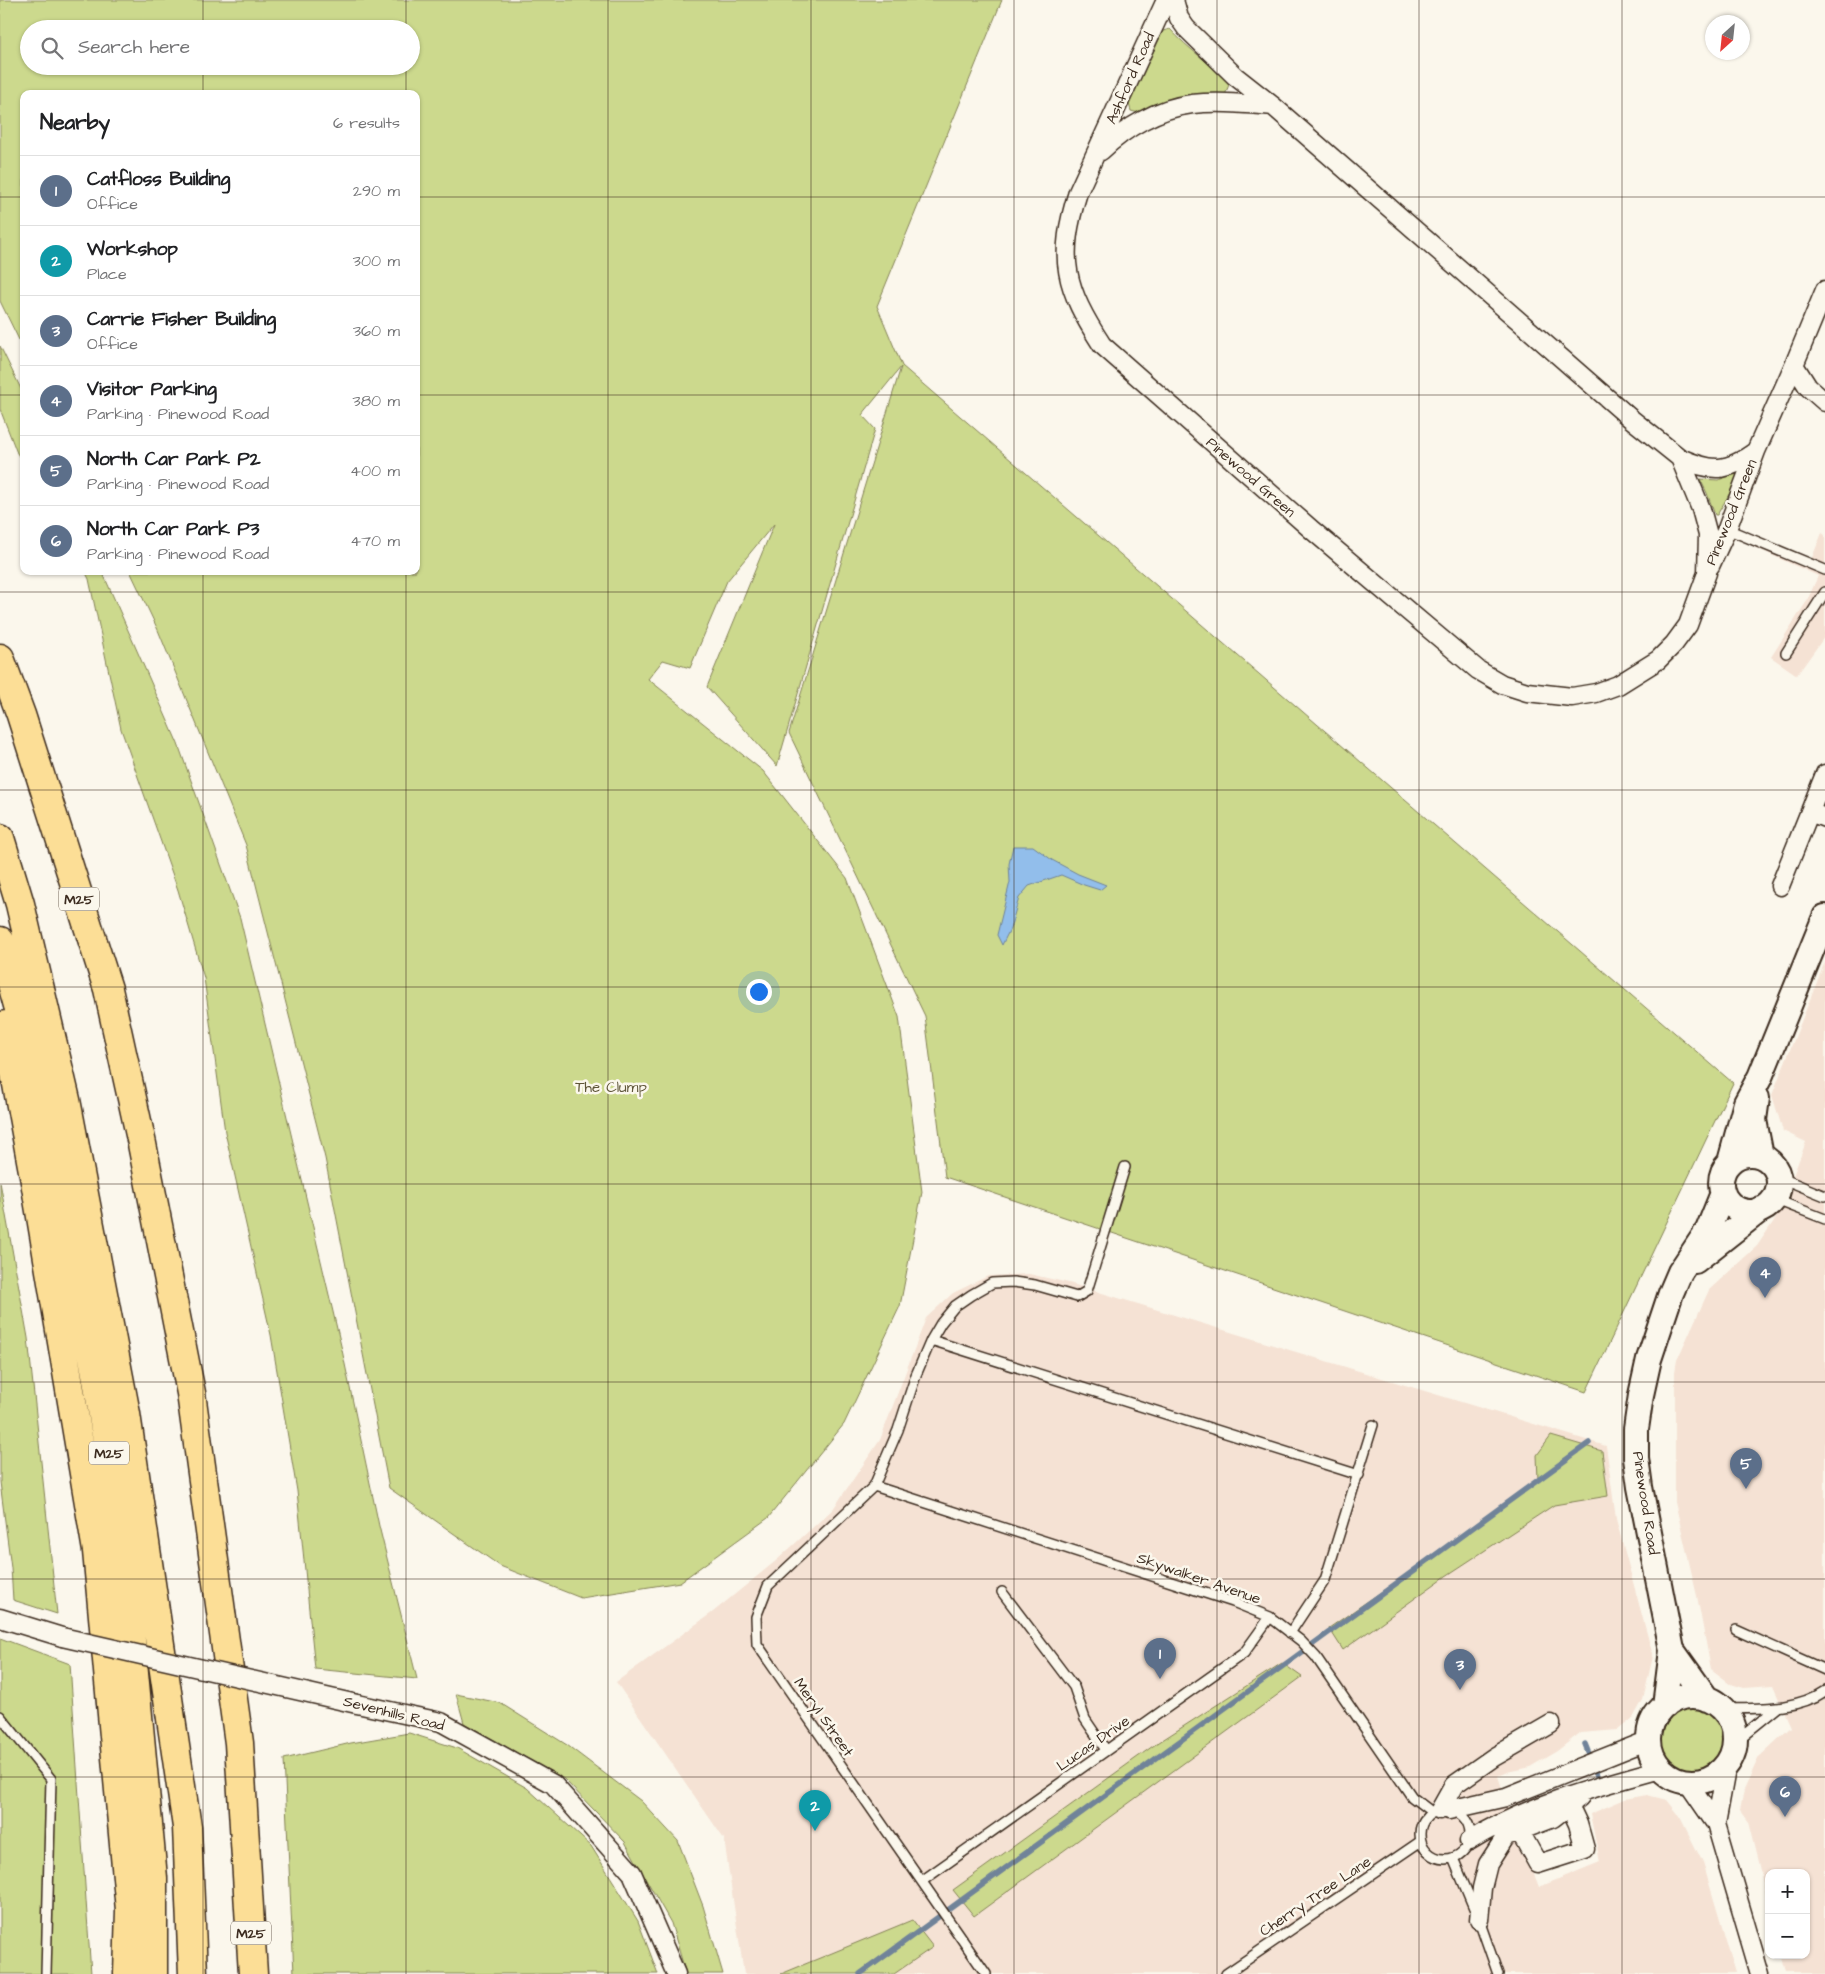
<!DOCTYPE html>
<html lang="en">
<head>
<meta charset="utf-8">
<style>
	body { margin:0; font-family:"Architects Daughter",sans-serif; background:#f6f6f6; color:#202124 }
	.controls { position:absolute; right:15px; bottom:15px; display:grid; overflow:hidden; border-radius:10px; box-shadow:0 1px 4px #0004 }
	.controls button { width:45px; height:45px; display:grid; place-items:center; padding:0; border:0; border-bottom:1px solid #e0e0e0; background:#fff; color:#202124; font:25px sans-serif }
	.compass { position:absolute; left:1705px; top:15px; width:45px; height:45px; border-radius:50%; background:#fff; box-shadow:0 1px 4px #0004; rotate:207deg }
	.you { position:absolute; left:758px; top:991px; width:18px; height:18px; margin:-12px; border:4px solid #fff; border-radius:50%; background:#1a73e8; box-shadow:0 0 0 8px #1a73e833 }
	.badge { display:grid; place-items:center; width:32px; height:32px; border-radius:50%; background:#0b8043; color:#fff; font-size:16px; font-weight:700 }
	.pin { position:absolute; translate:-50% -41px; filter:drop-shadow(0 1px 2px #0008) }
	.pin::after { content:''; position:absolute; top:26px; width:18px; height:15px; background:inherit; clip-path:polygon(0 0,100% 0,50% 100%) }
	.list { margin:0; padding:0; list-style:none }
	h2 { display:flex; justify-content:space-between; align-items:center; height:65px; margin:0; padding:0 20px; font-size:21px }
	h2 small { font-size:16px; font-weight:400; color:#757577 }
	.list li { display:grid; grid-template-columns:32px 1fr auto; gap:15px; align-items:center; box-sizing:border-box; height:70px; padding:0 20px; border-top:1px solid #e0e0e0 }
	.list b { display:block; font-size:19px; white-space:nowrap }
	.list p { margin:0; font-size:16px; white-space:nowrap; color:#757577 }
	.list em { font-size:16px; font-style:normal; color:#757577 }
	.icon { flex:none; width:28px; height:28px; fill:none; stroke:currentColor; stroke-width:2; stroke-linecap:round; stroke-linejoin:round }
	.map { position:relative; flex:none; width:1825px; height:1974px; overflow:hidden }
	.search { position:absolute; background:#fff; box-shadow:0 1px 4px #0004; left:20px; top:20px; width:400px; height:55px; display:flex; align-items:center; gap:12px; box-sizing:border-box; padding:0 18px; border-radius:28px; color:#757577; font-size:19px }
	.panel { position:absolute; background:#fff; box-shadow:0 1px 4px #0004; left:20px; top:90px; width:400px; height:485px; border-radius:10px }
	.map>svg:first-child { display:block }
	.built { fill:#f5e2d4 }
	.green { fill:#ccd98d; stroke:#848256; fill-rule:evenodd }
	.water { fill:#92beeb; stroke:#6f8399 }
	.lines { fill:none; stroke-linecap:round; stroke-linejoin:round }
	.stream { stroke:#6f8399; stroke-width:5.5 }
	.lane-casing { stroke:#3b2a1e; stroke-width:12 }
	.street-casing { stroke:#3b2a1e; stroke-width:21 }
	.secondary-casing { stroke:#3b2a1e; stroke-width:28 }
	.highway-casing { stroke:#3b2a1e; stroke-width:31 }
	.lane { stroke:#fbf7ec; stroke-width:9 }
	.street { stroke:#fbf7ec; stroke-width:18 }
	.secondary { stroke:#fbf7ec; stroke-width:24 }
	.highway { stroke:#fcde96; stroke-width:28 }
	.street-bridge-casing { stroke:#3b2a1e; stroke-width:21; stroke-linecap:butt }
	.street-bridge { stroke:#fbf7ec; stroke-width:18 }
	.grid { fill:none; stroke:#3b2a1e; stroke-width:1; stroke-opacity:0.55 }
	.labels { text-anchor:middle; stroke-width:5; stroke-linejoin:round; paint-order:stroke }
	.shield { fill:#fbf7ec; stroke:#75685c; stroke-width:1 }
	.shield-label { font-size:14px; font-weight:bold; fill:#3b2a1e }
	.street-label { font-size:15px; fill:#3b2a1e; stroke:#fbf7ec }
	.park-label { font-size:15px; fill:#5f563a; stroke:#fbf7ec }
</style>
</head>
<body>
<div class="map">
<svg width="1825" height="1974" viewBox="0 0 1825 1974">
	<rect width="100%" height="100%" fill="#fbf7ec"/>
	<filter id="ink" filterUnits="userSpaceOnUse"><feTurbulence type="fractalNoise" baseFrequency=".02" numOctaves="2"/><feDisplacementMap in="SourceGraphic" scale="10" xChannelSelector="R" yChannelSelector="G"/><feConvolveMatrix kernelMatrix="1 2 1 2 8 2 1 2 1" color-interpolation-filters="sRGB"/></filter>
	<g filter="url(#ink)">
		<path class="built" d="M1822,533L1825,535V636L1797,675L1771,657L1807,601L1818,576L1754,547L1756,536L1811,560Z
			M1825,962V1974H1786L1781,1955H1806V1873H1769V1906L1748,1822L1740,1811L1744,1789L1759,1757L1791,1727L1773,1686L1744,1688L1731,1684L1711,1669L1697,1596L1675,1502V1372L1677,1360L1709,1290L1757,1246L1778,1215L1806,1142L1783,1131L1772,1095Z
			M1029,1274L1069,1283L1606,1446L1616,1519L1653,1656L1643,1700L1633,1718L1618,1730L1580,1733L1557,1751L1530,1767L1507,1772L1498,1776L1510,1812L1496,1824L1515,1843L1528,1859L1539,1887L1600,1862L1590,1814L1625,1799L1647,1795L1667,1800L1679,1815L1703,1863L1736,1974H744L724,1839L616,1682L713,1612L777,1560L833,1509L880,1440L926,1318L953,1293L988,1276Z"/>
		<path class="green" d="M0,0H1002L877,306L902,366L1733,1083L1586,1392L945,1177L925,1016L789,733L901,367L862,415L875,429L777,766L707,687L774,524L727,581L690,668L663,660L648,679L763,771L847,878L899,1017L922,1192L900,1306L844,1424L768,1518L680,1582L581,1598L500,1566L389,1488L325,1158L246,845L158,630L130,571H416V94H24V350L0,301ZM29,29H411V66H29Z
			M1170,29C1188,49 1211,64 1230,82L1225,95L1139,113L1131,111L1129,104L1163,31Z
			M0,346L24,395V464L17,453L0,409Z
			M1742,472L1717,515H1715L1707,493L1700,479L1718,480Z
			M85,571H102L178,744L240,918L342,1350L379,1526L417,1679L315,1669L297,1491L271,1335L225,1132L204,978L178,890L121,729L89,579Z
			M0,1182L28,1338L57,1614L13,1600L11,1568L0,1482Z
			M1551,1436L1602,1451L1608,1496L1554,1505L1446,1576L1343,1650L1329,1628L1479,1524L1538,1480L1537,1455Z
			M0,1638L70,1664L91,1974H0Z
			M1282,1663L1302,1677L974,1916L953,1890L1153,1746Z
			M456,1694L500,1703L567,1745L641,1801L678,1841L703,1906L723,1974H686L671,1923L625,1842L564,1779L464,1723Z
			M1662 1740a32 32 0 1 1 64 0a32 32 0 1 1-64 0Z
			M409,1733L457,1748L527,1788L591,1846L638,1921L658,1974H294L284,1759L351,1743Z
			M912,1920L933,1947L894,1974H781Z"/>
		<path class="water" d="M1013,846H1033L1052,860L1078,874L1106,885L1100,890L1084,885L1061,875L1029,886L1019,898L1010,929L1002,945L997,935L1010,882L1009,864Z"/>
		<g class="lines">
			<path class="stream" d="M1585,1744L1589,1754
				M1596,1772L1597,1776
				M860,1974L1589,1443"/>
			<g class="lane-casing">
				<path id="lane" d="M1727,529L1825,570
					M1786,653L1825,592
					M1777,1172L1786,1180L1825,1196
					M1774,1199L1825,1219
					M931,1340L1359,1475
					M874,1486L1233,1602L1270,1617L1301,1641L1316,1657L1412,1797L1433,1813
					M1002,1592L1074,1687L1085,1719L1106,1750
					M1736,1630L1825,1670
					M1290,1633L1325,1580L1373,1425
					M1722,1709C1756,1708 1796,1711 1825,1691
					M0,1716L51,1779L46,1974
					M1735,1742L1777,1708
					M1420 1834a25 25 0 1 1 50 0a25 25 0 1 1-50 0Z
					M1453,1858L1479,1920L1498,1974
					M922,1881L1244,1653L1270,1617
					M986,1974L757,1644L756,1617L768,1586L874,1486L898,1430L916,1375L931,1340L941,1323L955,1306L971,1295L992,1283L1013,1282L1035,1285L1077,1297L1087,1291L1125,1167
					M1226,1974L1421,1841"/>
			</g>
			<g class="street-casing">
				<path id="street" d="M1166,0L1078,192C1057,259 1065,288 1102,345L1312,530L1478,670L1502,684L1527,692L1572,697L1596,693L1618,685L1658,660L1674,644L1688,625L1707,573L1708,535L1701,509L1680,458L1630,418L1273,106L1235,76L1186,28L1179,18L1174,0
					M1101,151C1125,128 1158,108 1192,104C1219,101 1246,104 1273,106
					M1794,365L1825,290
					M1680,458C1713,472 1726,473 1756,451
					M1710,566L1727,529L1756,451L1794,365L1808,387L1825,402
					M1810,812L1825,818
					M1780,886L1825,774
					M0,1618L62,1637
					M357,1704L441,1722L553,1784L632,1873L676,1974
					M1687,1782L1716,1824L1760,1974
					M1440,1810L1454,1785L1494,1757L1551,1724
					M1449,1810L1506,1797L1649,1740
					M1716,1824L1727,1764
					M1519,1830L1538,1864L1585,1849L1578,1824L1570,1807
					M1469,1841C1527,1805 1596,1787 1661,1769
					M1479,1920L1482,1888L1488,1864L1506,1836L1553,1818L1580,1797"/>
			</g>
			<g class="secondary-casing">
				<path id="secondary" d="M1757,1098L1754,1120L1761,1156
					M1721 1183a29 29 0 1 1 58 0a29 29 0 1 1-58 0Z
					M1730,1162L1746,1103L1760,1077L1825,917
					M1695,1261L1761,1209
					M1672,1650L1707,1699
					M1649 1739a43 43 0 1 1 86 0a43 43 0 1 1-86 0Z
					M1665,1706L1672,1650L1640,1487L1636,1458V1429L1641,1395L1649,1359L1671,1293L1680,1272L1708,1230L1723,1193"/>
			</g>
			<g class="highway-casing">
				<path id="highway" d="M0,658L21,715L108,989L142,1144L191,1393L239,1743L253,1974
					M0,838L20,904L66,1100L126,1414L187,1827L193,1974
					M0,941L26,1034L65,1206L97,1379L120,1521L153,1878V1974
					M6,1025L36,1187L97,1551L130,1910L128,1974"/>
			</g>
			<use href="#lane" class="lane"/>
			<use href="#street" class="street"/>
			<use href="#secondary" class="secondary"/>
			<use href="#highway" class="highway"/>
			<g class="street-bridge-casing">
				<path id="street-bridge" d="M62,1637L357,1704"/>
			</g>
			<use href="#street-bridge" class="street-bridge"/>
		</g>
	</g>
	<path class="grid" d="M203,0V29M406,0V29M608,0V1974M811,0V1974M1014,0V1974M1217,0V1974M1419,0V1974M1622,0V1974M203,66V94M406,66V94M0,197H24M416,197H1825M0,395H24M416,395H1825M203,571V1974M406,571V1974M0,592H1825M0,790H1825M0,987H1825M0,1184H1825M0,1382H1825M0,1579H1825M0,1777H1825"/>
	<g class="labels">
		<g class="shield">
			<rect x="59" y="887.5" width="40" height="23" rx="4"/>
			<rect x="89" y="1441.5" width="40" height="23" rx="4"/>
			<rect x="231" y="1921.5" width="40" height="23" rx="4"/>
		</g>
		<g class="shield-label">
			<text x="79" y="904">M25</text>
			<text x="109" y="1458">M25</text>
			<text x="251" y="1938">M25</text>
		</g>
		<g class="street-label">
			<text transform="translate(1130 78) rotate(-66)" y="5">Ashford Road</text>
			<text transform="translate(1251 477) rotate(41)" y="5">Pinewood Green</text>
			<text transform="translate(1731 512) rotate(-68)" y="5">Pinewood Green</text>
			<text transform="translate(1646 1503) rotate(81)" y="5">Pinewood Road</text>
			<text transform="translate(1199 1578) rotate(19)" y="5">Skywalker Avenue</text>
			<text transform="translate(394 1713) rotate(14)" y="5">Sevenhills Road</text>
			<text transform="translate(824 1717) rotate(55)" y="5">Meryl Street</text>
			<text transform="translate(1093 1743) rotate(-35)" y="5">Lucas Drive</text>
			<text transform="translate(1315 1896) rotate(-34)" y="5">Cherry Tree Lane</text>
		</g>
		<g class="park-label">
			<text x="611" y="1092">The Clump</text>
		</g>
	</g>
</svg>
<div class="controls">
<button>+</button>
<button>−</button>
</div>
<svg class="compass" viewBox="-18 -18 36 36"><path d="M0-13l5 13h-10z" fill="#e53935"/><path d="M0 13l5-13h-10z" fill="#757577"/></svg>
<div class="you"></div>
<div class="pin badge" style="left:1160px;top:1679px;background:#5c6f8a">1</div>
<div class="pin badge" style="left:815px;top:1831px;background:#0f9aa8">2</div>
<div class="pin badge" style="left:1460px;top:1690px;background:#5c6f8a">3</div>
<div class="pin badge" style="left:1765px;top:1298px;background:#5c6f8a">4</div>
<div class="pin badge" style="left:1746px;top:1489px;background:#5c6f8a">5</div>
<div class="pin badge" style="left:1785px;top:1817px;background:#5c6f8a">6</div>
<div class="search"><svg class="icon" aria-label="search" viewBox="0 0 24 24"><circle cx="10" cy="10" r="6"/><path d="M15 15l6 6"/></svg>Search here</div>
<section class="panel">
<h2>Nearby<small>6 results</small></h2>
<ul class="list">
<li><span class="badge" style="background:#5c6f8a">1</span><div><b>Catfloss Building</b><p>Office</p></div><em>290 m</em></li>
<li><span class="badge" style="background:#0f9aa8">2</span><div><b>Workshop</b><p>Place</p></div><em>300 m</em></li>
<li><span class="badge" style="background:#5c6f8a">3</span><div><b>Carrie Fisher Building</b><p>Office</p></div><em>360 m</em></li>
<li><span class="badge" style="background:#5c6f8a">4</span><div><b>Visitor Parking</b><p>Parking · Pinewood Road</p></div><em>380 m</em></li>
<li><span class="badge" style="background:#5c6f8a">5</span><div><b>North Car Park P2</b><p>Parking · Pinewood Road</p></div><em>400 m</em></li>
<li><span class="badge" style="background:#5c6f8a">6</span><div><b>North Car Park P3</b><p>Parking · Pinewood Road</p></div><em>470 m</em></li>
</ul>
</section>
</div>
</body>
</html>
